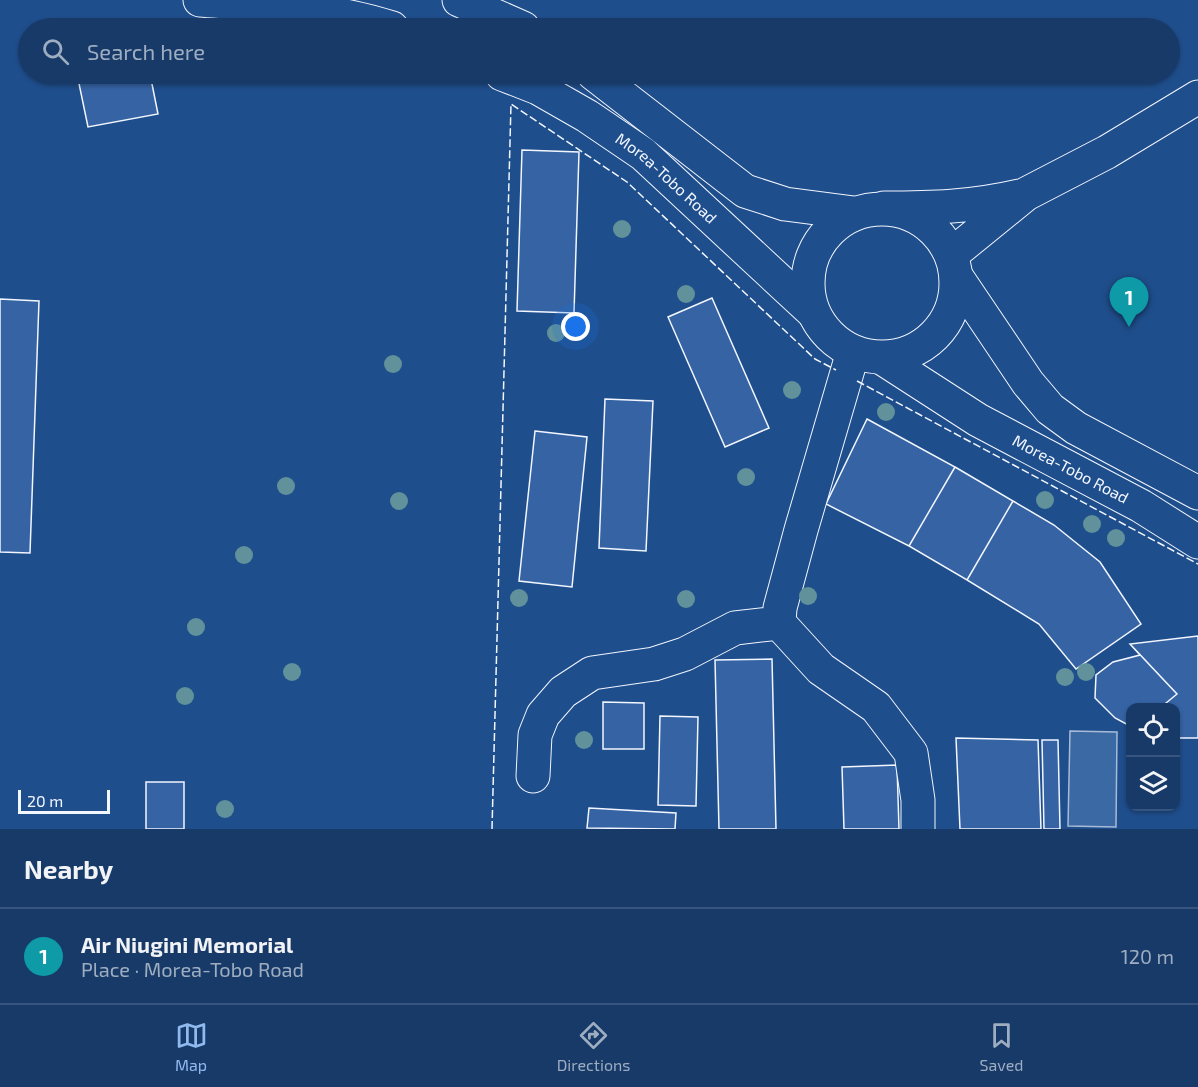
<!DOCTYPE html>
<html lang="en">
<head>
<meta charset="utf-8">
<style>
	body { margin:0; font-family:"Exo 2",sans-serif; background:#244571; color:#f1f3f6 }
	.controls { position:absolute; right:18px; bottom:18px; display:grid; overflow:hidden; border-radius:12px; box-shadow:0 2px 4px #0004 }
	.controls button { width:54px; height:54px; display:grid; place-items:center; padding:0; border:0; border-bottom:2px solid #36547d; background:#173a69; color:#f1f3f6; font:30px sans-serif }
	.scale { position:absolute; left:18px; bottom:15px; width:92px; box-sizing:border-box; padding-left:6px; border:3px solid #f2f6ff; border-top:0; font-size:16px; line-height:21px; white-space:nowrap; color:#f2f6ff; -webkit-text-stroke:4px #1f4e8c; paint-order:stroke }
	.you { position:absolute; left:576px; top:327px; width:21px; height:21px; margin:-15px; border:4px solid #fff; border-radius:50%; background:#1a73e8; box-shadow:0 0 0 9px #1a73e833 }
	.badge { display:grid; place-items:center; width:39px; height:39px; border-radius:50%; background:#90b9f0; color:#fff; font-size:20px; font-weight:700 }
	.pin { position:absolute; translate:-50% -50px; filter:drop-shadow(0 2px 3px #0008) }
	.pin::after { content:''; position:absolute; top:32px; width:21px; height:18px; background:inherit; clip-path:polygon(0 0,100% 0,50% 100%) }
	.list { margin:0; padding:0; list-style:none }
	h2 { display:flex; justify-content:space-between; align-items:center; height:78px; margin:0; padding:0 24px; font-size:26px }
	h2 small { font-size:20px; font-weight:400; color:#9eadc0 }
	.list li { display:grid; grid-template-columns:39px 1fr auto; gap:18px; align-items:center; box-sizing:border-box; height:96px; padding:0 24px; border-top:2px solid #36547d }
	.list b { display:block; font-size:22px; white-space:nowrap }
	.list p { margin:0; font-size:20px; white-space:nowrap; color:#9eadc0 }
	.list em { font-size:20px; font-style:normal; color:#9eadc0 }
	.icon { flex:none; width:33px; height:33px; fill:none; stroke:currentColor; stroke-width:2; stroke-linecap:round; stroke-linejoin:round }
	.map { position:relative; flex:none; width:1198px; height:829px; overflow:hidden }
	.search { position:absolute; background:#173a69; box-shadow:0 2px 4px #0004; left:18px; right:18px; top:18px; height:66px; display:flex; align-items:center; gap:15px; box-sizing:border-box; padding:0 21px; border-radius:33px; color:#9eadc0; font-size:22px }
	.sheet { height:174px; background:#173a69 }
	nav { display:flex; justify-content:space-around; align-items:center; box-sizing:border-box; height:84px; border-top:2px solid #36547d; background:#173a69; font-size:16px; color:#9eadc0 }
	nav a { display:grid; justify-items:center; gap:3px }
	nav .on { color:#90b9f0 }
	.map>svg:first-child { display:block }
	.water { fill:#3b69a3; stroke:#a8bbd7; stroke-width:1.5 }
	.building { fill:#3563a3; stroke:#f2f6ff; stroke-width:1.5 }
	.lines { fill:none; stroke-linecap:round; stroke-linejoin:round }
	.minor-casing { stroke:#f2f6ff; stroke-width:35 }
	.major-casing { stroke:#f2f6ff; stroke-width:35 }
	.minor { stroke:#1f4e8c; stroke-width:33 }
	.major { stroke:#1f4e8c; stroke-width:33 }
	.fence { stroke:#f2f6ff; stroke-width:1.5; stroke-dasharray:8 3; stroke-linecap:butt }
	.tree { fill:#61919a }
	.labels { text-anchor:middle; stroke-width:4.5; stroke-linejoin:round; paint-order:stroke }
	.street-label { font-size:16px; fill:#f2f6ff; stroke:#1f4e8c }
</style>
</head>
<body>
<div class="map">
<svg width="1198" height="829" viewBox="0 0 1198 829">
	<rect width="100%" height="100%" fill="#1f4e8c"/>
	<path class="water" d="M1070,731L1117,732L1116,827L1068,826Z"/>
	<path class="building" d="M77,74H150L158,114L88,127Z
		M522,150L579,152L574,313L517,311Z
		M712,298L769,428L725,447L668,317Z
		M0,299L39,301L30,553L0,552Z
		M605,399L653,401L646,551L599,548Z
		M867,419L955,467L909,546L826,504Z
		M535,431L587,437L572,587L519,581Z
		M955,467L1013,501L967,580L909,546Z
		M1013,501L1054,525L1100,562L1141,624L1076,669L1039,624L967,580Z
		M1198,636V738H1176V708H1160L1177,694L1130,644Z
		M1198,636V738H1176V708H1130V726L1115,718L1095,698L1096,675L1113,662L1140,655L1130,644Z
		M772,659L776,829H719L715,660Z
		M603,702L644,703V749H603Z
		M660,716L698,717L696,806L658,805Z
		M956,738L1038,740L1041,829H960Z
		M1042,740H1058L1060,829H1044Z
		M897,765L899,829H844L842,767Z
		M146,782H184V829H146Z
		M589,808L676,813L675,829L587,828Z"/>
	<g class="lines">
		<g class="minor-casing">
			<path id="minor" d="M884,208C932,208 971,207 1019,196
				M951,255L1026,194L1107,152L1198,97
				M853,352L801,530L780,608L779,623L821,669L876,707L911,753L918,800V829
				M533,776L535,735L543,715L563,692L592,673L654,664L685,654L735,628L779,623"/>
		</g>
		<g class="major-casing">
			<g id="major">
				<path d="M200,0C265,5 330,8 392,28"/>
				<path d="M459,0L523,28"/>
				<path id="s1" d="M502,74L538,88L587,116L643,154L813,312"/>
				<path d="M594,74L745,191L785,204L854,213"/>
				<circle cx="882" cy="283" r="74"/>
				<path d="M958,279L1028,383L1050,409L1076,428L1198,493"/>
				<path id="s2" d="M882,358L978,420L1141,506L1198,542"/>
			</g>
		</g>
		<use href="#minor" class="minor"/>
		<use href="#major" class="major"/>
		<path class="fence" d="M857,381L1198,564
			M492,829L511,104L627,182L815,359L836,370"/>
	</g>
	<g class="tree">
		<circle cx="622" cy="229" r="9"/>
		<circle cx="686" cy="294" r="9"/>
		<circle cx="556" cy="333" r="9"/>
		<circle cx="393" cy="364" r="9"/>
		<circle cx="792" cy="390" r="9"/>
		<circle cx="886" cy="412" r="9"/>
		<circle cx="746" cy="477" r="9"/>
		<circle cx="286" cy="486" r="9"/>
		<circle cx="1045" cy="500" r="9"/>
		<circle cx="399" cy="501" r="9"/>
		<circle cx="1092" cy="524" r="9"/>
		<circle cx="1116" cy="538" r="9"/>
		<circle cx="244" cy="555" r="9"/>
		<circle cx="808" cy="596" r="9"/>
		<circle cx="519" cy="598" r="9"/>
		<circle cx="686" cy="599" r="9"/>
		<circle cx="196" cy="627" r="9"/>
		<circle cx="292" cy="672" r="9"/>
		<circle cx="1086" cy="672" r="9"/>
		<circle cx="1065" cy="677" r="9"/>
		<circle cx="185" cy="696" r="9"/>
		<circle cx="584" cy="740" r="9"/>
		<circle cx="225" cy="809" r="9"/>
	</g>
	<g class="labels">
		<g class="street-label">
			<text dy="6" stroke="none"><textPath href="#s1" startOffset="196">Morea-Tobo Road</textPath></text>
			<text dy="6" stroke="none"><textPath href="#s2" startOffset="219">Morea-Tobo Road</textPath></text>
		</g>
	</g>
</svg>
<div class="controls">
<button><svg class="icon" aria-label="locate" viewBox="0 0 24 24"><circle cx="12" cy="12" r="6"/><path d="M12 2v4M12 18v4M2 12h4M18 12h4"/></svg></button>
<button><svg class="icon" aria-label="layers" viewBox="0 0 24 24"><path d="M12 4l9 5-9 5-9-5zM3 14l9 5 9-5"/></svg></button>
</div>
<div class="scale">20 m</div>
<div class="you"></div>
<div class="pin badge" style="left:1129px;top:327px;background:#0f9aa8">1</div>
<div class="search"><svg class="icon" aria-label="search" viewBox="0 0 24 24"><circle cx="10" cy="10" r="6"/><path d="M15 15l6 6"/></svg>Search here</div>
</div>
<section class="sheet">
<h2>Nearby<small></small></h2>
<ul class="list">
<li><span class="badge" style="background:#0f9aa8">1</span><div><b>Air Niugini Memorial</b><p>Place · Morea-Tobo Road</p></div><em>120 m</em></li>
</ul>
</section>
<nav>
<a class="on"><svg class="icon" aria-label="map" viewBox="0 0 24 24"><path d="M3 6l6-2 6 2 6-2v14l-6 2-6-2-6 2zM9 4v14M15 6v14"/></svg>Map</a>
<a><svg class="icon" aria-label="directions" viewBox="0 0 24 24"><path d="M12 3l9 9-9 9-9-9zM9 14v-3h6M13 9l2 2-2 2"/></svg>Directions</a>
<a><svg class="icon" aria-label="saved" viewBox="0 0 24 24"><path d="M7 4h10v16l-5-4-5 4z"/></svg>Saved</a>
</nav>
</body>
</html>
